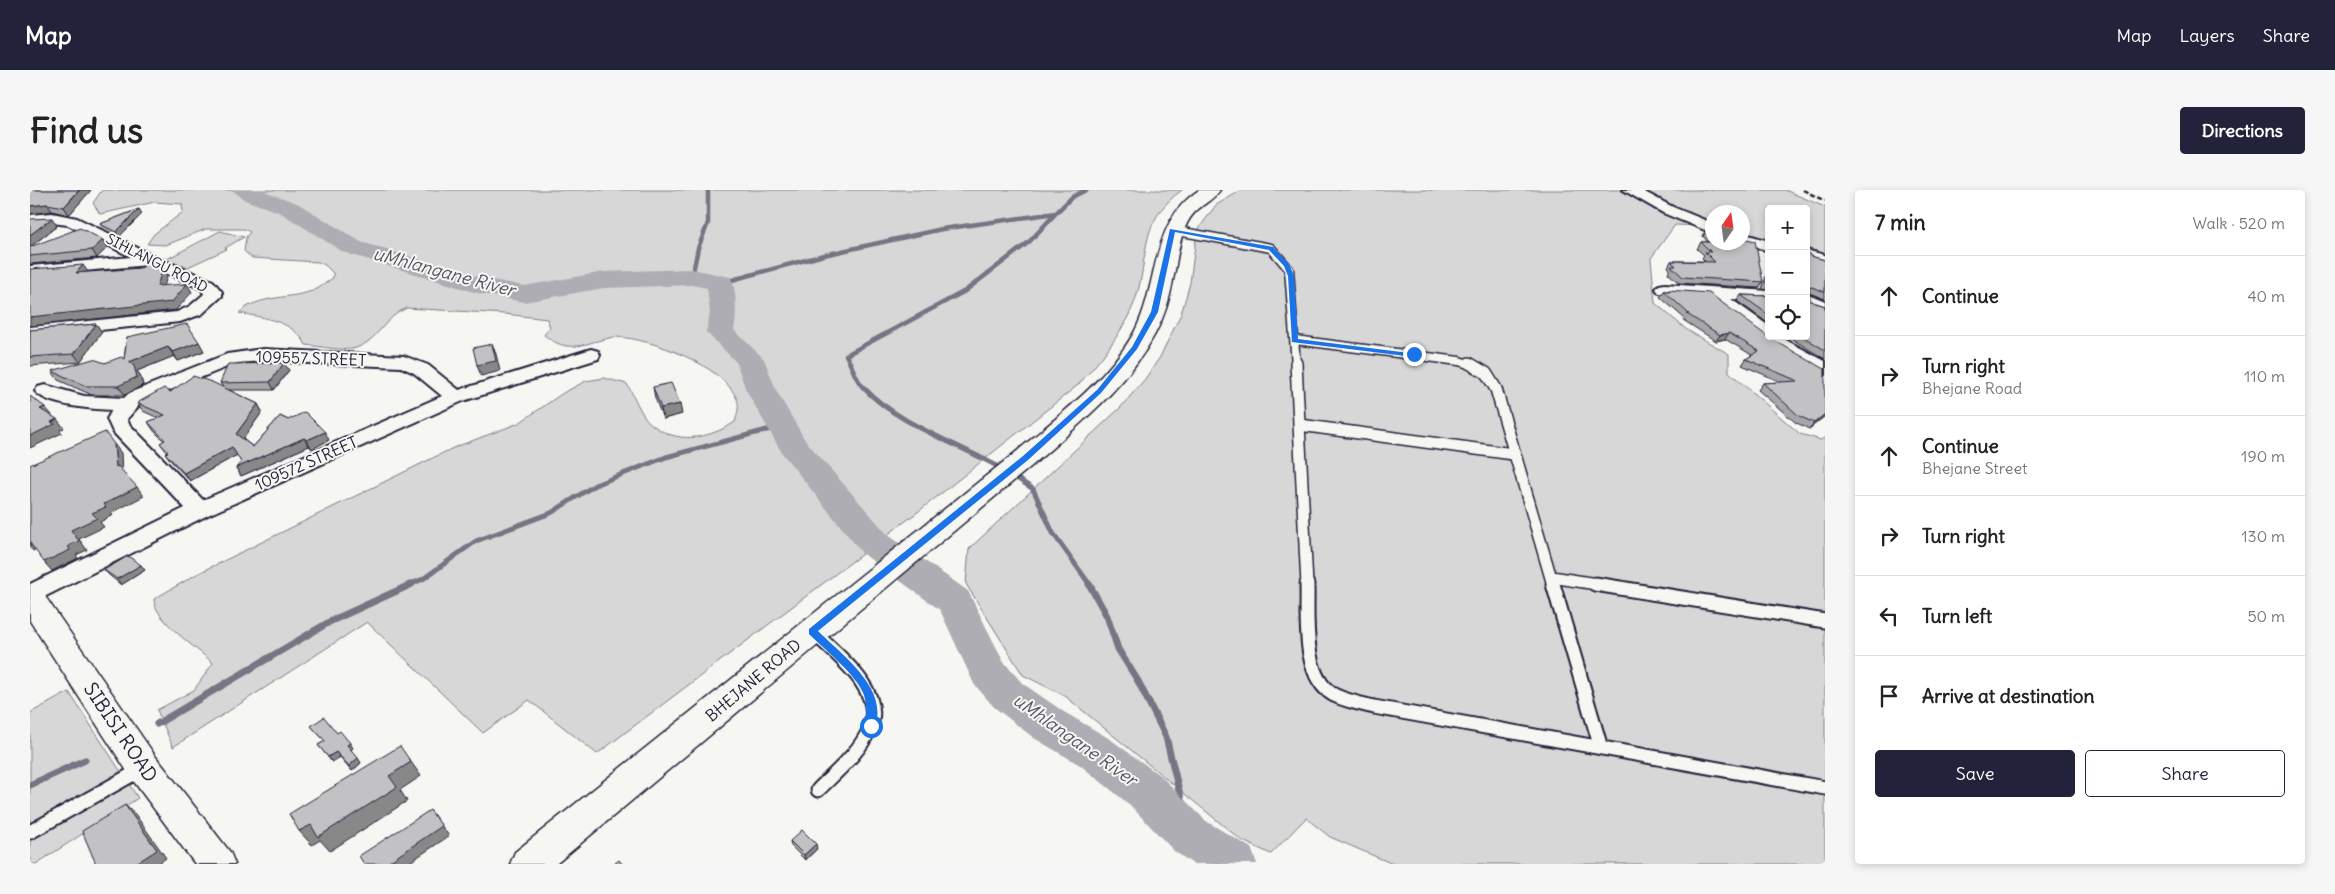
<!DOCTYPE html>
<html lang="en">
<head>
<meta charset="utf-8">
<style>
	body { margin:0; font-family:Delius,sans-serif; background:#f6f6f6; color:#222 }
	.controls { position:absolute; right:15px; top:15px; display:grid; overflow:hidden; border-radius:5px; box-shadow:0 2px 8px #0003 }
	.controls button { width:45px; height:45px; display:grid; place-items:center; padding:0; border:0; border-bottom:1px solid #e0e0e0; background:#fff; color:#222; font:25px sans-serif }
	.compass { position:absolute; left:1675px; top:15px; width:45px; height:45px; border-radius:50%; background:#fff; box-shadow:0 2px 8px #0003; rotate:13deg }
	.stop { position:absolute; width:15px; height:15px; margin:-11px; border:4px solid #1a73e8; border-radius:50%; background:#fff }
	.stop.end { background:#1a73e8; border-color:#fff; box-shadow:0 1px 5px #0008 }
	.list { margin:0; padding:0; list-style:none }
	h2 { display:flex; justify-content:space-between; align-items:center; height:65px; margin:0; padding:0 20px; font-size:21px }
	h2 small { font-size:16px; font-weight:400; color:#767676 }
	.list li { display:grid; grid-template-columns:32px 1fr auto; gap:15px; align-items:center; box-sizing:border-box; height:80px; padding:0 20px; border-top:1px solid #e0e0e0 }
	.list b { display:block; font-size:19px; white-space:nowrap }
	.list p { margin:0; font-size:16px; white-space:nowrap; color:#767676 }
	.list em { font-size:16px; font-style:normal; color:#767676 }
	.actions { display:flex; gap:10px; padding:15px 20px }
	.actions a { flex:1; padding:11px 0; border:1px solid #22223b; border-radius:5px; text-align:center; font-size:18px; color:#22223b }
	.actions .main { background:#22223b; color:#fff }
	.icon { flex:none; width:28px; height:28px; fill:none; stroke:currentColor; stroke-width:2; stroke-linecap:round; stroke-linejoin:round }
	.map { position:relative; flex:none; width:1795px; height:674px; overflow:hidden; border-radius:5px }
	header { display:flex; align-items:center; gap:30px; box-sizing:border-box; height:70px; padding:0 25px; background:#22223b; color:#fff }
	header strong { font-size:24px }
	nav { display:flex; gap:28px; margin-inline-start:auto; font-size:18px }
	.intro { display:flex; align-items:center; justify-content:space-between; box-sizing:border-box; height:120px; padding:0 30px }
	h1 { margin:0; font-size:35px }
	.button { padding:12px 22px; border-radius:5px; background:#22223b; color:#fff; font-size:18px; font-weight:700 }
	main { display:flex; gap:30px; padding:0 30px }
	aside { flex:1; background:#fff; border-radius:5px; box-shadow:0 2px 8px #0003 }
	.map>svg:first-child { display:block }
	.green { fill:#d7d7d7; stroke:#7c7c89 }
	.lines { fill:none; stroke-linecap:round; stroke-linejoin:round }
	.stream-far2 { stroke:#757583; stroke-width:4.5 }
	.stream-far1 { stroke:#757583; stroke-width:5 }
	.stream { stroke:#757583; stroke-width:7 }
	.river { fill:#adadb3; fill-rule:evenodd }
	.service-far2-casing { stroke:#22223b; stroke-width:11 }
	.service-far1-casing { stroke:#22223b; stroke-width:14 }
	.service-casing { stroke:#22223b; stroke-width:17 }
	.minor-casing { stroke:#22223b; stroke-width:4 }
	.tertiary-casing { stroke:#22223b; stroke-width:3 }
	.service-far2 { stroke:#f6f6f2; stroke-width:8 }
	.service-far1 { stroke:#f6f6f2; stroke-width:11 }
	.service { stroke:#f6f6f2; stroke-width:13 }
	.minor { fill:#f6f6f2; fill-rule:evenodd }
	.tertiary { fill:#f6f6f2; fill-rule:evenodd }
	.rail { stroke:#22223b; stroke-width:2.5; stroke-dasharray:5.5 2.5; stroke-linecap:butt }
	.wall { fill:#a7a7a9; stroke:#22223b }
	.shaded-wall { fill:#888889; stroke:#22223b }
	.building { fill:#c2c2c4; stroke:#22223b }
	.route { fill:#1a73e8 }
	.labels { text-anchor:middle; stroke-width:4; stroke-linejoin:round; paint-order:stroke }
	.far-street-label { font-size:14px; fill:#22223b; stroke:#f6f6f2 }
	.street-label { font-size:16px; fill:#22223b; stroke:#f6f6f2 }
	.water-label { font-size:18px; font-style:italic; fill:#535365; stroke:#f6f6f2 }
	.near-street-label { font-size:19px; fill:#22223b; stroke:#f6f6f2 }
</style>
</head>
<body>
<header>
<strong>Map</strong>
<nav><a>Map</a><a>Layers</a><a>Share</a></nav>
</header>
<div class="intro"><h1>Find us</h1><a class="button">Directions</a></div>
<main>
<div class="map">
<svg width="1795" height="674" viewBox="0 0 1795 674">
	<rect width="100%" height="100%" fill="#f6f6f2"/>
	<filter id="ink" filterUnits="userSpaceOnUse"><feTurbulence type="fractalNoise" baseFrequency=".02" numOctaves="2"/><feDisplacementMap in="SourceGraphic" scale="10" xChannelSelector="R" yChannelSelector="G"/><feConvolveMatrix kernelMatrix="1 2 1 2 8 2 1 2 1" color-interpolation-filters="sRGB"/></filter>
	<g filter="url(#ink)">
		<path class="green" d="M72,0H1152C1104,35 1122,69 1103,116C1090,146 1070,171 1048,195L889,321L567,564L499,510L453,543L337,432L143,557L127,520L164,500L183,473C167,458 124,430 124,409L167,384L423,258L489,233L533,203L556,191L574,188L597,194C604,205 610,223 619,232C646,256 678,249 705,232C707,225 710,216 707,209C693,175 620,148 586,147C580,147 573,150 567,151C544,158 534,160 514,145L520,137L517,129L475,124L377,118C355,126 347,152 326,158C315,162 289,156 276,155C263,130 234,128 209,123C228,104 263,110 287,99C292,96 298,91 303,88V83L295,75L288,72L222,68L214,61L216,47L220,42L214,39H176L136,55L117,54L124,44L153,22L152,14L125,12L70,24L63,13Z
			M1212,0H1593L1634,22L1672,36L1645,35L1621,68L1625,113L1657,140L1699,164V182L1770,244L1791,250L1795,247V674H1363L1300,647L1276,628L1241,664L1211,650L1035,506L993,485L936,394L939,359L1090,218L1115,189L1130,167L1151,124L1160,93L1167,41L1186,15Z
			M1606,0H1755L1795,17V62L1791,64L1776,60V19H1739V50L1713,43L1712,22H1682V34Z
			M190,41L214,47L195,58L197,59L158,77L135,70Z
			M39,502L108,608L6,674H0V523Z"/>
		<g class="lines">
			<path class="stream-far2" d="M662,87L668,58L678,33V0
				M691,93L794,65L912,39L1026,23L1042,7L1056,0
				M821,175L816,165L935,101L999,52L1026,23"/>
			<path class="stream-far1" d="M820,173C824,182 827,191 833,197C868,235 930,254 974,280
				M982,285L1003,299L1023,343L1060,395
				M379,395L393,389L446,351L521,323L565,295L636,267L752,236"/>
			<path class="stream" d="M1059,394L1077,426L1088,459L1108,491L1136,547L1160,646
				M127,534L301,431L382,394
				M0,595L55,570"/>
			<path class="river" d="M202,0H231L267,13L331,52L452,88L494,96L574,82L662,79L700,87C707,97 707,127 704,140L734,169L746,200L775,250L858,345L938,401L973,471L992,493L1034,522L1080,549L1132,587L1176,631L1221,658L1227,674H1163L1144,661L1100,615L1050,575L1004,548L964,517L944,494L910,420L832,363L752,263L716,200L706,172L676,142L680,122L677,98L662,95L574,98L494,112L447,103L313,62L251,23L215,10Z"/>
			<g class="service-far2-casing">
				<path id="service-far2" d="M1142,40L1241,58L1259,79L1266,175
					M1265,150L1429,171L1442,175"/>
			</g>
			<g class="service-far1-casing">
				<path id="service-far1" d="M1266,173L1277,395
					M1439,173L1456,183L1466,199L1523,395
					M1270,235L1483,264
					M1522,387L1573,395"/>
			</g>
			<g class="service-casing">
				<path id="service" d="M1277,394C1278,426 1271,487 1304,505C1316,511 1331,514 1344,517L1795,598
					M1523,394L1571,558
					M1565,394L1795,431
					M782,441C806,464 855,500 840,538C830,562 806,582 788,600
					M0,642L112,579"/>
			</g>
			<g class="minor-casing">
				<path id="minor" d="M1593,0H1611L1643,17L1682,33V43L1633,23Z
					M22,23L47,28L126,67L183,91L192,102V106L172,124L150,132L0,147V137L147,122L160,116L174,104L171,99L118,75L0,86V76L101,67L38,35L22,33L0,35V25Z
					M1712,43L1739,51V61L1710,52H1712Z
					M1776,60L1795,65V75L1776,70Z
					M1635,94L1739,101V111L1701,109L1739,136V146L1754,149L1795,171V185L1742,157L1739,153L1741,150L1733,149L1676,107L1629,103L1626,99L1629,95Z
					M1776,103L1795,111V123L1776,115Z
					M233,159L374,166L398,175L429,200L561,159L568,161L570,165L568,169L433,211L178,325L0,414V394L155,318L83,242L77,229L82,220C64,219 16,216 5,201L8,197L15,195L54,206L94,208L99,203L197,164ZM233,171L371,177L384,183L412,206L173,310L99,234L97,229L113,211L207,173Z"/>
			</g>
			<g class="tertiary-casing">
				<path id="tertiary" d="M1169,0H1190C1180,15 1164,15 1155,38C1148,54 1147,73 1143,90C1140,109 1134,127 1125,144C1097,197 1048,235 1004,274L526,674H480L485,662L986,262C1027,227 1074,193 1102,146C1130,98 1118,33 1169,0Z
					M0,396L10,399L126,567L200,662L205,674H165L102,589L0,431Z"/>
			</g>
			<use href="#service-far2" class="service-far2"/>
			<use href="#service-far1" class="service-far1"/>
			<use href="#service" class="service"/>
			<use href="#minor" class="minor"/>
			<use href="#tertiary" class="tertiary"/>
			<path class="rail" d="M1773,0L1795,11"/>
		</g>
		<path class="wall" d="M0,0H61L39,25L22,21L0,24Z
			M109,19L112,24L89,47L73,39L70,34Z
			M0,29L27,36L0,57L73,50L78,57L67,68L0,74Z
			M1677,39L1682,40V52L1713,48L1733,92L1729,98L1649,93L1638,83L1640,79L1638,77L1641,71H1675L1672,68L1674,65L1667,59L1671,52H1678L1673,46Z
			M1780,66L1795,70V109L1779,103L1780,111L1795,116V169L1757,146H1776Z
			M1739,77V100L1732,99Z
			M1639,100L1737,146L1795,226L1779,239L1765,232L1728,200L1733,193L1751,192L1712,175L1716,169L1722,165L1695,149L1686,151L1653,130L1654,128L1630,107L1634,101H1638Z
			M1711,105L1739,106V134L1707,111Z
			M66,134L72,142L50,172L0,176V140Z
			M97,147L174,161L148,171L144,166L107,181L110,185L113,195L95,205H62L28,190L22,181L75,173L94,169Z
			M259,180L244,200H199L228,214L232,222L213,249L223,257L250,226L299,250L282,259L279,256L211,286L206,278L211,272L207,265L160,291L141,271L135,263L137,262L130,253L134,251L124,241L118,232L128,228L113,221L107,213L140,202L193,197L190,193Z
			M623,197L652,224L633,229L625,208Z
			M74,380H115L91,395L79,385Z
			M281,536L307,543L323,558L321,560L331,573L322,581L310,567L302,572L288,555L295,551Z
			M760,651L787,659L775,670L761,656Z"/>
		<path class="shaded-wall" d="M50,0H61L39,25L34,17Z
			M17,14L22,21L0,24V16Z
			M109,19L112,24L89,47L86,42Z
			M22,28L27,36L0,57V45Z
			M73,50L78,57L67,68L62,60Z
			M53,75L58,82L46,83Z
			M133,78L137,86L132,104L127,96Z
			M157,94L162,102L146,120L0,136V127Z
			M66,134L72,142L50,172L44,164Z
			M1699,143L1695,149L1686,151L1690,145Z
			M169,152L174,161L148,171L143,162Z
			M462,154L466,164L470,181L451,186L447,175Z
			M138,157L144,166L107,181L110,185L113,195L95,205L88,196L99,172Z
			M254,173L259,180L244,200L240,192Z
			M228,214L232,222L211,252L206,244Z
			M650,214L652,224L633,229L631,218Z
			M15,217L22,225L17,228L10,219Z
			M1795,224V226L1779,239L1784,233Z
			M27,229L34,238L30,240L32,243L0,258V246Z
			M295,242L299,250L282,259L277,250Z
			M274,248L279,256L211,286L206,278Z
			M84,254L91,263L92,285L86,277Z
			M202,257L207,265L160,291L154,283Z
			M107,297L114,306L81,323L83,325L70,332L74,337L49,349L57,360L46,365L48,368L22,381L14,372L38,356L41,340L74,314Z
			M0,353L6,359L3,361L0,357Z
			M111,375L115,380L91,395L87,389Z
			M320,553L323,558L321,560L317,555Z
			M306,562L310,567L302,572L298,567Z
			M328,568L331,573L322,581L319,576Z
			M381,572L391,586L370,600L377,611L300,661L290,650L282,655L269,641Z
			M95,615L105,624L136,668L128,674H105Z
			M400,620L419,646L377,674H356Z
			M786,654L787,659L775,670L774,665Z"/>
		<path class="building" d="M0,0H49L34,17L17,14L0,16Z
			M109,19L86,42L70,34Z
			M22,28L0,45V29Z
			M50,38L73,50L62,60L0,66V57Z
			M1677,39L1682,40V47Z
			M1712,44L1713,48L1725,51L1733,92L1653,87L1641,76H1646L1641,71L1685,72L1675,62H1681L1671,52H1712Z
			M1776,62H1778L1780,66L1795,70V102L1779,96L1780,111L1795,116V160L1772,146H1776Z
			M118,73L133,78L127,96L157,94L142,112L0,127V79L53,75L46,83L111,78Z
			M1739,84V93H1736Z
			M1639,100L1679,103L1737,146L1792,178L1795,179V224L1784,233L1769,226L1733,193L1768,191L1716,169L1729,161L1699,143L1690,145L1657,124H1659L1634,101H1641Z
			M1711,105L1739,106V125Z
			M66,134L44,164L0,167V140Z
			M157,134L169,152L143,162L138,157L99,172L104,176L107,187L88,196H56L22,181L63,169L75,173L91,167L94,169L97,147Z
			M462,154L466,171L447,175L443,158Z
			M254,173L240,192L190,193L198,174Z
			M163,186L182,192L228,214L206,244L223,257L250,226L258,230L275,222L295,242L277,250L274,248L206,278L211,272L202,257L154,283L135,263L138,262L130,253L135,250L118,232L135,225L107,213L134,198L140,202Z
			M641,193L650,214L631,218L623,197Z
			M0,206L15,217L10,219L27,229L21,232L25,234L0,246Z
			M75,242L84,254L86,277L88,276L107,297L74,314L76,317L62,323L67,328L41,340L49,351L38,356L40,360L14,372L0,353V275Z
			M98,366L111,375L87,389L74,380Z
			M294,527L307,543L310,541L320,553L317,555L328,568L319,576L306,562L298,567L288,555L295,551L281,536Z
			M370,556L381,572L359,586L367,597L288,647L281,635L269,641L259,624Z
			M95,615L127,660L105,674H66L52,641Z
			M400,620L412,636L356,674H334L329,666Z
			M772,640L786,654L774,665L760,651Z
			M589,670L592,674H584Z"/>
	</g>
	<path class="route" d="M1140,39L1243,57L1259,74L1264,86L1268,149L1387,164L1384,167L1262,152L1258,86L1254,76L1239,60L1145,42L1128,122L1107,159L1071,203L998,270L788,441C812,465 861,500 844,539H837C834,530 838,518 834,505C827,485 794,459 779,444V439L993,266L1067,200L1102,157L1121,122Z"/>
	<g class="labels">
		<g class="far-street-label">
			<text transform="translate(127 73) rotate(27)" y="5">SIHLANGU ROAD</text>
		</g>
		<g class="street-label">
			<text transform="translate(281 168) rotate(2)" y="6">109557 STREET</text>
			<text transform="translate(276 273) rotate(-24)" y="6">109572 STREET</text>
			<text transform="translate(723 490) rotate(-40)" y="6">BHEJANE ROAD</text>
		</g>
		<g class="water-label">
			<text transform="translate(414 82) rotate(15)" y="6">uMhlangane River</text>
			<text transform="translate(1045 550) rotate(35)" y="6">uMhlangane River</text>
		</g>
		<g class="near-street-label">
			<text transform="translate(91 542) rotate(56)" y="7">SIBISI ROAD</text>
		</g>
	</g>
</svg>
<div class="controls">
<button>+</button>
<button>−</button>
<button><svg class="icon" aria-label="locate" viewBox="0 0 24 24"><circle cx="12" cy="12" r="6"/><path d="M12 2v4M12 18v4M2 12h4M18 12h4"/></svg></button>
</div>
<svg class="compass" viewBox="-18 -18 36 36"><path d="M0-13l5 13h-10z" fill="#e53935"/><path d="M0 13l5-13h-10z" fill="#767676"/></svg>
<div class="stop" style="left:841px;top:536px"></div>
<div class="stop end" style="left:1384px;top:164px"></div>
</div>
<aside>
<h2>7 min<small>Walk · 520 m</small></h2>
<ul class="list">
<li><svg class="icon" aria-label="ahead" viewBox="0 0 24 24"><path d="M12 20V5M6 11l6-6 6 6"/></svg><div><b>Continue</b></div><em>40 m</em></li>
<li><svg class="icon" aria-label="right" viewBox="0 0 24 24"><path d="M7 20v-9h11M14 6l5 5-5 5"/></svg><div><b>Turn right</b><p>Bhejane Road</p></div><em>110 m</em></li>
<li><svg class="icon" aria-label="ahead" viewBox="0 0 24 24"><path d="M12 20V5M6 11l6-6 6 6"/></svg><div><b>Continue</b><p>Bhejane Street</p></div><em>190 m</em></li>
<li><svg class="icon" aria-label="right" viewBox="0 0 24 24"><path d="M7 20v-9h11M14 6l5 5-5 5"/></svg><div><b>Turn right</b></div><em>130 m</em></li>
<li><svg class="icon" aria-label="left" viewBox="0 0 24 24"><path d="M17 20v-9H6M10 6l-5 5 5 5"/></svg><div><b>Turn left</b></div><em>50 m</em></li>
<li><svg class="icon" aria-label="arrive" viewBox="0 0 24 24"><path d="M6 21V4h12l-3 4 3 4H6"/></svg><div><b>Arrive at destination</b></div></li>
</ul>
<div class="actions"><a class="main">Save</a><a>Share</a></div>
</aside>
</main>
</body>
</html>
